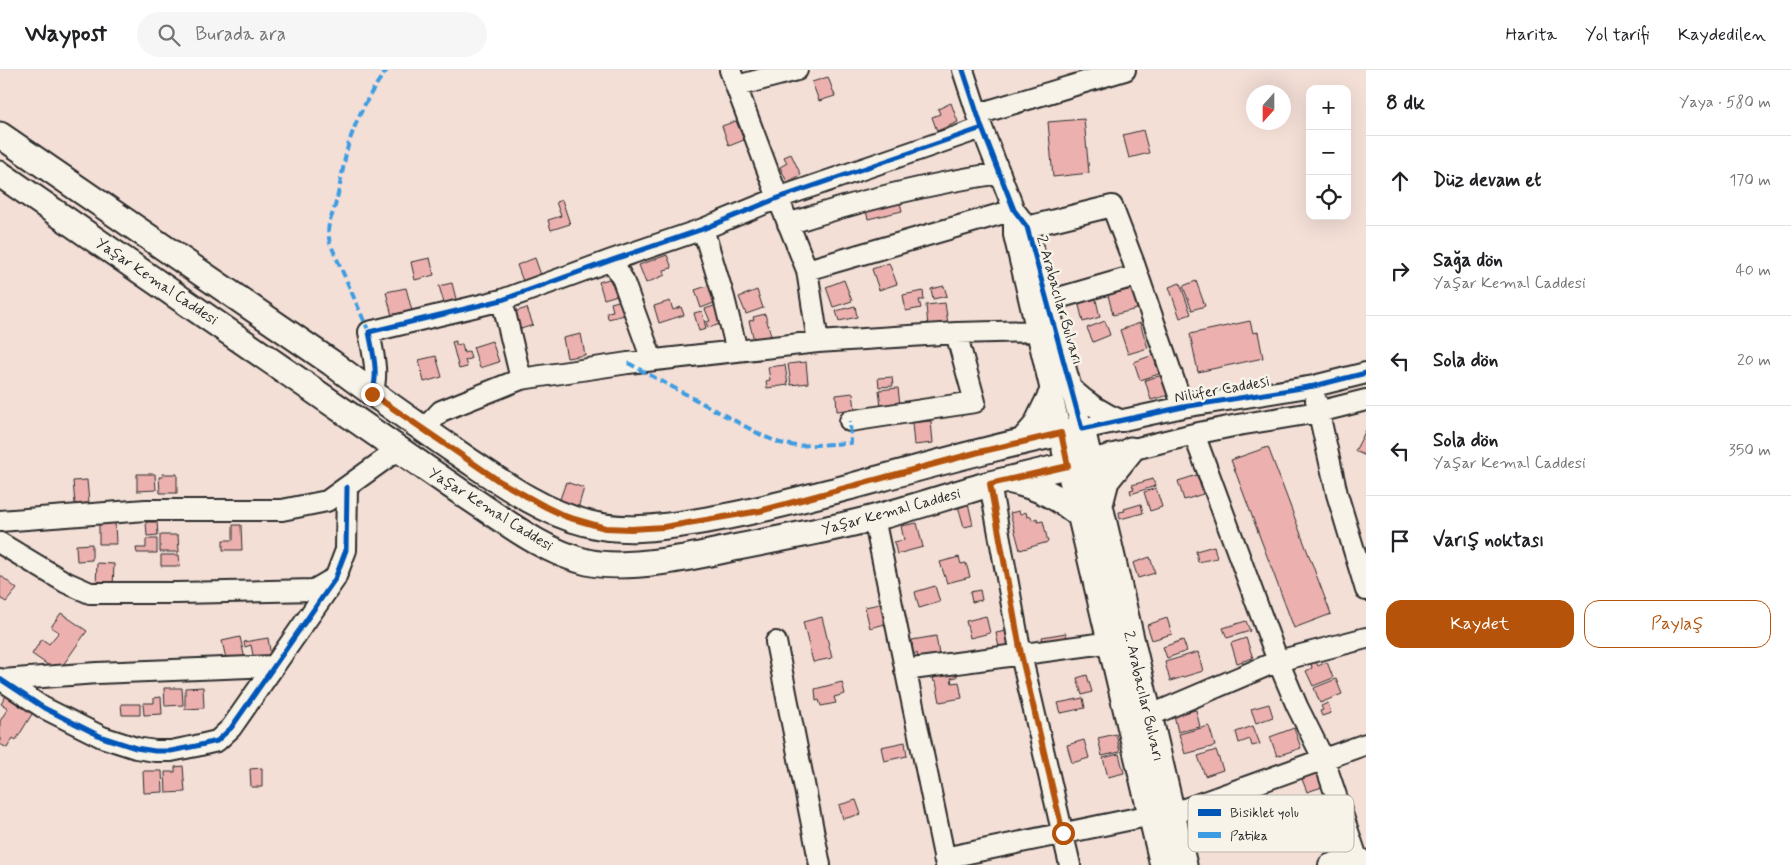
<!DOCTYPE html>
<html lang="tr">
<head>
<meta charset="utf-8">
<style>
	body { margin:0; font-family:Mynerve,sans-serif; background:#f6f6f6; color:#202124 }
	.controls { position:absolute; right:15px; top:15px; display:grid; overflow:hidden; border-radius:10px; box-shadow:0 5px 20px #0002 }
	.controls button { width:45px; height:45px; display:grid; place-items:center; padding:0; border:0; border-bottom:1px solid #e0e0e0; background:#fff; color:#202124; font:25px sans-serif }
	.compass { position:absolute; left:1246px; top:15px; width:45px; height:45px; border-radius:50%; background:#fff; box-shadow:0 5px 20px #0002; rotate:201deg }
	.stop { position:absolute; width:15px; height:15px; margin:-11px; border:4px solid #b45309; border-radius:50%; background:#fff }
	.stop.end { background:#b45309; border-color:#fff; box-shadow:0 1px 5px #0008 }
	.list { margin:0; padding:0; list-style:none }
	h2 { display:flex; justify-content:space-between; align-items:center; height:65px; margin:0; padding:0 20px; font-size:21px }
	h2 small { font-size:16px; font-weight:400; color:#757577 }
	.list li { display:grid; grid-template-columns:32px 1fr auto; gap:15px; align-items:center; box-sizing:border-box; height:90px; padding:0 20px; border-top:1px solid #e0e0e0 }
	.list b { display:block; font-size:19px; white-space:nowrap }
	.list p { margin:0; font-size:16px; white-space:nowrap; color:#757577 }
	.list em { font-size:16px; font-style:normal; color:#757577 }
	.actions { display:flex; gap:10px; padding:15px 20px }
	.actions a { flex:1; padding:11px 0; border:1px solid #b45309; border-radius:15px; text-align:center; font-size:18px; color:#b45309 }
	.actions .main { background:#b45309; color:#fff }
	.icon { flex:none; width:28px; height:28px; fill:none; stroke:currentColor; stroke-width:2; stroke-linecap:round; stroke-linejoin:round }
	.map { position:relative; flex:none; width:1366px; height:795px; overflow:hidden }
	header { display:flex; align-items:center; gap:30px; box-sizing:border-box; height:70px; padding:0 25px; background:#fff; border-bottom:1px solid #e0e0e0 }
	header strong { font-size:24px }
	nav { display:flex; gap:28px; margin-inline-start:auto; font-size:18px }
	.search { width:350px; height:45px; background:#f6f6f6; display:flex; align-items:center; gap:12px; box-sizing:border-box; padding:0 18px; border-radius:28px; color:#757577; font-size:19px }
	main { display:flex }
	aside { flex:1; background:#fff }
	.map>svg:first-child { display:block }
	.building { fill:#ecb1af; stroke:#2b2b2b }
	.lines { fill:none; stroke-linecap:round; stroke-linejoin:round }
	.minor-casing { stroke:#2b2b2b; stroke-width:24 }
	.major-casing { stroke:#2b2b2b; stroke-width:29 }
	.minor { stroke:#f7f3e8; stroke-width:20 }
	.major { stroke:#f7f3e8; stroke-width:25 }
	.quiet { stroke:#3d9ce1; stroke-width:4; stroke-dasharray:8 4; stroke-linecap:butt }
	.cycleway-casing { stroke:#f7f3e8; stroke-width:8 }
	.cycleway { stroke:#0057b8; stroke-width:5 }
	.route { stroke:#b45309; stroke-width:6 }
	.labels { text-anchor:middle; stroke-width:5; stroke-linejoin:round; paint-order:stroke }
	.street-label { font-size:15px; fill:#2b2b2b; stroke:#f7f3e8 }
	.key { fill:#f7f3e8; stroke:#bab7af; stroke-width:1 }
	.key-label { font-size:14px; fill:#2b2b2b }
</style>
</head>
<body>
<header>
<strong>Waypost</strong>
<div class="search"><svg class="icon" aria-label="search" viewBox="0 0 24 24"><circle cx="10" cy="10" r="6"/><path d="M15 15l6 6"/></svg>Burada ara</div>
<nav><a>Harita</a><a>Yol tarifi</a><a>Kaydedilen</a></nav>
</header>
<main>
<div class="map">
<svg width="1366" height="795" viewBox="0 0 1366 795">
	<rect width="100%" height="100%" fill="#f4dfd7"/>
	<filter id="ink" filterUnits="userSpaceOnUse"><feTurbulence type="fractalNoise" baseFrequency=".02" numOctaves="2"/><feDisplacementMap in="SourceGraphic" scale="10" xChannelSelector="R" yChannelSelector="G"/><feConvolveMatrix kernelMatrix="1 2 1 2 8 2 1 2 1" color-interpolation-filters="sRGB"/></filter>
	<g filter="url(#ink)">
		<path class="building" d="M828,7L835,26L819,31L812,12Z
			M951,33L958,52L937,61L932,47L940,44L938,39Z
			M1084,49L1089,103L1053,107L1048,52Z
			M736,51L744,70L729,76L722,56Z
			M1143,60L1149,83L1129,88L1123,65Z
			M791,84L801,105L787,112L780,97L787,93L784,87Z
			M562,130L570,154L551,160L548,150L561,146L556,132Z
			M900,133L902,141L868,149L866,141Z
			M667,185L672,198L664,200L665,205L646,213L639,195Z
			M430,188L434,205L415,210L411,192Z
			M535,188L542,208L524,214L517,195Z
			M889,193L897,214L879,220L872,199Z
			M619,206L624,223L604,229L599,212Z
			M844,210L852,231L833,237L826,217Z
			M1196,211L1205,236L1192,240L1183,216Z
			M452,213L457,233L445,236L439,216Z
			M1180,213L1191,244L1180,248L1169,217Z
			M713,214L719,231L701,238L695,220Z
			M944,216L947,226L933,229L931,219Z
			M406,218L412,241L392,246L386,222Z
			M1132,219L1137,239L1113,245L1108,225Z
			M757,220L763,238L746,244L739,227Z
			M923,221L924,230H919L921,238L906,241L903,225Z
			M1095,226L1100,247L1083,252L1078,231Z
			M626,229L629,244L608,249L607,242L613,241L611,233Z
			M670,231L673,240L681,237L684,245L659,253L654,236Z
			M945,233L948,254L928,256L926,235Z
			M720,234L726,252L708,258L706,252L710,251L705,239Z
			M855,236L857,247L839,251L836,241Z
			M527,238L533,255L518,260L511,243Z
			M702,241L706,259L699,261L694,243Z
			M765,244L772,269L755,274L749,251L754,250L753,247Z
			M1105,251L1110,265L1093,272L1087,258Z
			M1250,251L1253,263L1258,262L1263,288L1198,302L1190,264Z
			M1140,253L1148,278L1128,284L1120,260Z
			M581,264L585,285L567,288L563,268Z
			M456,271V275L462,274L464,283L469,281L471,289L465,290L467,297L459,299L452,272Z
			M492,271L499,292L480,298L473,277Z
			M1153,285L1159,304L1140,310L1134,292Z
			M436,286L442,307L424,312L419,290Z
			M806,292L808,313L791,315L788,294Z
			M785,295L788,315L767,318L766,311L770,310L768,297Z
			M1163,305L1169,325L1151,330L1145,310Z
			M892,307L893,316L879,317L878,308Z
			M898,318L900,335L881,337L879,320Z
			M853,323L855,339L837,341L836,325Z
			M931,351L933,373L914,375L912,353Z
			M1366,360V386L1355,381Z
			M1268,377L1331,544L1294,558L1231,390Z
			M137,404H155L156,420L137,421Z
			M162,404H177V423H160L159,407H163Z
			M1197,405L1203,424L1184,430L1178,411Z
			M1153,409L1155,416L1131,424L1130,420L1134,419L1132,415Z
			M87,410L89,433L75,434L73,411Z
			M566,412L584,418L578,438L559,432Z
			M1156,418L1162,437L1150,441L1144,422Z
			M968,433L973,455L964,457L958,436Z
			M1141,434L1143,443L1120,449L1119,442L1125,441L1124,439Z
			M1019,441L1020,444L1026,442L1027,447L1031,446L1032,450L1037,448L1038,452L1043,451L1048,472L1020,480L1010,443Z
			M146,452H157L158,465L147,466Z
			M99,453H115L116,474H99Z
			M917,453L923,477L897,484L894,472L904,470L901,456Z
			M233,455H241L242,480H223V470H233Z
			M160,465H178L179,482H160Z
			M146,469H157V483H137L136,478H146Z
			M92,474V490L77,491L76,475Z
			M1214,476L1217,488L1198,492L1196,481Z
			M161,485H179L180,496H161Z
			M959,487L961,494L966,493L970,507L947,513L940,492Z
			M1150,487L1155,503L1138,508L1133,493Z
			M97,493L114,494L113,516L96,515Z
			M0,505L17,519L6,532L0,528Z
			M935,516L940,532L919,538L915,522Z
			M980,520L982,530L972,532L970,522Z
			M885,533L889,553L870,558L865,537Z
			M61,543L87,561L58,602L32,584L42,569L49,574L59,562L51,557Z
			M986,546L990,563L970,568L966,551Z
			M822,547L832,588L813,592L803,552Z
			M1167,548L1172,564L1152,570L1147,555Z
			M1246,551L1250,561L1227,568L1223,558Z
			M1011,560L1017,583L1001,587L996,563Z
			M1066,563L1068,574L1044,578L1042,567Z
			M936,566L939,585L919,593L917,583L913,584L912,570Z
			M240,567L245,589L227,593L222,571Z
			M268,568L271,587L254,590L251,575L245,577L244,572Z
			M1246,568L1253,588L1237,593L1231,573Z
			M1183,570L1187,581L1167,588L1163,577Z
			M1198,582L1203,601L1170,611L1165,592Z
			M1316,592L1318,596L1327,592L1333,608L1313,616L1306,601L1312,598L1311,594Z
			M955,597L957,607L951,608L952,613L959,612L962,628L940,632L936,612H934L932,601Z
			M1087,605L1092,622L1082,625L1077,608Z
			M1336,609L1342,624L1320,633L1314,618Z
			M842,612L845,624L834,627L836,633L821,636L819,630L816,631L815,619Z
			M203,617L204,638L185,639V618Z
			M164,618H182L183,635L165,636Z
			M10,619L37,636L16,670L13,668L7,678L0,674V651L8,638L1,634Z
			M161,627L162,644L144,645L143,633H154V628Z
			M1083,628L1085,638L1061,643L1058,633Z
			M1328,633L1331,643L1322,646L1320,641L1323,640L1321,636Z
			M121,634H140V645H122Z
			M1269,634L1273,647L1256,653L1251,639Z
			M1196,640L1200,657L1178,662L1174,645Z
			M1209,656L1215,676L1185,684L1179,664Z
			M1253,656L1260,674L1252,676L1250,669L1239,673L1236,662Z
			M1294,658L1301,678L1277,686L1270,667Z
			M1116,664L1120,682L1102,686L1098,668Z
			M1084,670L1089,688L1072,693L1067,675Z
			M905,672L907,686L884,691L881,677Z
			M1216,680L1223,700L1205,706L1198,686Z
			M1119,684L1124,703L1108,707L1103,688Z
			M183,696L185,722L166,723L165,702H175V697Z
			M1321,696L1328,715L1307,722L1300,704Z
			M262,698V717H251L250,699Z
			M143,701H162L163,722L144,723Z
			M856,730L861,744L843,749L839,735Z
			M1338,759L1345,777L1328,784L1321,765Z"/>
		<g class="lines">
			<g class="minor-casing">
				<path id="minor" d="M730,0L778,128L807,200L818,272
					M963,0L982,58L1014,140L1027,157L1082,359L1183,337L1314,316L1366,303
					M737,16L797,0
					M978,44L1125,0
					M1014,140V165L1061,363
					M788,154C858,131 927,114 1000,103
					M1027,157L1112,136L1133,191L1183,337
					M703,159L724,228L737,281
					M612,190L623,210L652,290
					M807,200L1014,140
					M502,230L521,309
					M1048,231L1138,205
					M1072,319C1087,333 1102,343 1122,351
					M372,324C379,303 373,283 369,262L502,230L612,190L703,159L778,128L982,58
					M1316,330L1337,424L1366,520
					M850,351L975,332L956,263
					M423,360L441,341L521,309L628,293L818,272L956,263L1037,261
					M1194,364L1278,591L1297,636L1324,690L1356,785
					M1090,390L1194,364L1238,355L1318,342L1366,330
					M990,414L1021,585L1070,795
					M874,448L946,795
					M0,451L146,440H282L327,431L399,379
					M0,473L65,512L90,523H177L314,520L333,509
					M776,572L820,795
					M905,600L1105,573
					M0,609L44,638L102,667L136,678L155,681H171L196,676L217,671L231,658L335,509L346,480L347,417
					M2,610L97,603L274,596
					M1149,646L1278,591L1366,568
					M944,788L1152,745L1171,744L1366,674
					M1329,795L1356,785L1365,793"/>
			</g>
			<g class="major-casing">
				<path id="major" d="M0,65L332,293C375,326 420,357 465,388C502,413 542,442 586,453C621,463 659,458 695,452C747,444 798,430 849,417C926,396 1003,374 1082,359L1184,795
					M0,104L462,423C501,448 541,481 587,492C627,501 693,487 733,478C780,469 827,460 874,448C913,438 951,425 990,414C1023,406 1057,398 1090,390
					M1022,372L1036,356L1052,323
					M1065,380L1163,795
					M1008,410C1038,417 1058,426 1081,446
					M1100,434L1106,411L1131,380"/>
			</g>
			<use href="#minor" class="minor"/>
			<use href="#major" class="major"/>
			<path class="quiet" d="M369,262L330,173C325,153 332,150 336,132C341,114 343,94 348,76C356,49 370,21 387,0
				M628,293L763,366L780,373L796,376L851,373L850,351"/>
			<g class="cycleway-casing">
				<path id="cycleway" d="M963,0L982,58L1014,140L1027,157L1082,359L1183,337L1314,316L1366,303
					M372,324C379,303 373,283 369,262L502,230L612,190L703,159L778,128L982,58
					M0,609L44,638L102,667L136,678L155,681H171L196,676L217,671L231,658L335,509L346,480L347,417"/>
			</g>
			<use href="#cycleway" class="cycleway"/>
		</g>
	</g>
	<g class="lines" filter="url(#ink)">
		<path class="route" d="M372,324L499,411L546,437L567,447L605,458L631,459L664,457L760,441L979,382L1061,363L1068,396L990,414L1021,584L1063,763"/>
	</g>
	<g class="labels">
		<g class="street-label">
			<text transform="translate(157 211) rotate(34)" y="5">Yaşar Kemal Caddesi</text>
			<text transform="translate(1060 230) rotate(74)" y="5">2. Arabacılar Bulvarı</text>
			<text transform="translate(1222 319) rotate(-10)" y="5">Nilüfer Caddesi</text>
			<text transform="translate(491 439) rotate(32)" y="5">Yaşar Kemal Caddesi</text>
			<text transform="translate(891 441) rotate(-15)" y="5">Yaşar Kemal Caddesi</text>
			<text transform="translate(1144 626) rotate(77)" y="5">2. Arabacılar Bulvarı</text>
		</g>
	</g>
	<rect x="1188" y="725" width="166" height="57" rx="8" class="key"/>
	<rect x="1198" y="739" width="23" height="7" fill="#0057b8"/>
	<rect x="1198" y="762" width="23" height="6" fill="#3d9ce1"/>
	<g class="key-label">
		<text x="1230" y="747">Bisiklet yolu</text>
		<text x="1230" y="770">Patika</text>
	</g>
</svg>
<div class="controls">
<button>+</button>
<button>−</button>
<button><svg class="icon" aria-label="locate" viewBox="0 0 24 24"><circle cx="12" cy="12" r="6"/><path d="M12 2v4M12 18v4M2 12h4M18 12h4"/></svg></button>
</div>
<svg class="compass" viewBox="-18 -18 36 36"><path d="M0-13l5 13h-10z" fill="#e53935"/><path d="M0 13l5-13h-10z" fill="#757577"/></svg>
<div class="stop" style="left:1063px;top:763px"></div>
<div class="stop end" style="left:372px;top:324px"></div>
</div>
<aside>
<h2>8 dk<small>Yaya · 580 m</small></h2>
<ul class="list">
<li><svg class="icon" aria-label="ahead" viewBox="0 0 24 24"><path d="M12 20V5M6 11l6-6 6 6"/></svg><div><b>Düz devam et</b></div><em>170 m</em></li>
<li><svg class="icon" aria-label="right" viewBox="0 0 24 24"><path d="M7 20v-9h11M14 6l5 5-5 5"/></svg><div><b>Sağa dön</b><p>Yaşar Kemal Caddesi</p></div><em>40 m</em></li>
<li><svg class="icon" aria-label="left" viewBox="0 0 24 24"><path d="M17 20v-9H6M10 6l-5 5 5 5"/></svg><div><b>Sola dön</b></div><em>20 m</em></li>
<li><svg class="icon" aria-label="left" viewBox="0 0 24 24"><path d="M17 20v-9H6M10 6l-5 5 5 5"/></svg><div><b>Sola dön</b><p>Yaşar Kemal Caddesi</p></div><em>350 m</em></li>
<li><svg class="icon" aria-label="arrive" viewBox="0 0 24 24"><path d="M6 21V4h12l-3 4 3 4H6"/></svg><div><b>Varış noktası</b></div></li>
</ul>
<div class="actions"><a class="main">Kaydet</a><a>Paylaş</a></div>
</aside>
</main>
</body>
</html>
